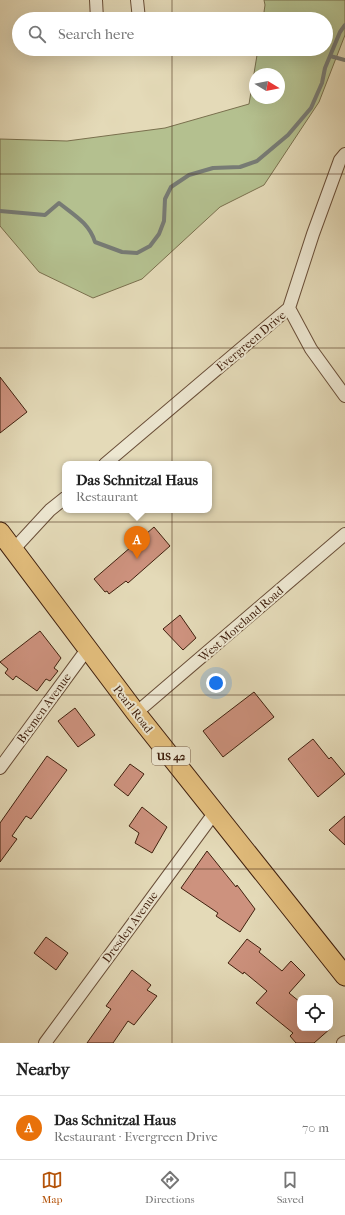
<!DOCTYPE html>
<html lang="en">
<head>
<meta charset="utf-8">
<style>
	body { margin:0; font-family:"IM FELL French Canon",serif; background:#f2f2f2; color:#222 }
	.controls { position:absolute; right:12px; bottom:12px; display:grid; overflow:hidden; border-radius:8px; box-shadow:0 4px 16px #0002 }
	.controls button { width:36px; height:36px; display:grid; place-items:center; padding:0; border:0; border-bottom:1px solid #e0e0e0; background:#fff; color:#222; font:20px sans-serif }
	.compass { position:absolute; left:249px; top:68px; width:36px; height:36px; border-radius:50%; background:#fff; box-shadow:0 4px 16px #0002; rotate:100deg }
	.you { position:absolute; left:216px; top:683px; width:14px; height:14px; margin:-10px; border:3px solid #fff; border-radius:50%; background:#1a73e8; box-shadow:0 0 0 6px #1a73e833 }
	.badge { display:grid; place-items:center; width:26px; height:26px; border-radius:50%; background:#b45309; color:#fff; font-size:13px; font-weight:700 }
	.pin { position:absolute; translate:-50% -33px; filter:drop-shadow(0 1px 2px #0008) }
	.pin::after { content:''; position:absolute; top:21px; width:14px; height:12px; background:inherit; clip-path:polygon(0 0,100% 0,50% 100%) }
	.popup { position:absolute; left:62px; top:461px; width:150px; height:52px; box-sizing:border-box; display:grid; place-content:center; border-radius:8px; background:#fff; filter:drop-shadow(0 1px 3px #0005); font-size:13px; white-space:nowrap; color:#767676 }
	.popup b { font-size:15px; color:#222 }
	.popup::after { content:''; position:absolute; left:50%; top:100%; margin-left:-8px; border:8px solid transparent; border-top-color:#fff }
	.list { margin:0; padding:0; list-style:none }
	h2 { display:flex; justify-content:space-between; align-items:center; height:52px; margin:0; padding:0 16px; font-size:17px }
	h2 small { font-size:13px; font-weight:400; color:#767676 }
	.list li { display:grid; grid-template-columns:26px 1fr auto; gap:12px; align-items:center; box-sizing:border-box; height:64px; padding:0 16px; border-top:1px solid #e0e0e0 }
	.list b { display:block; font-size:15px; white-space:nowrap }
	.list p { margin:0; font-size:13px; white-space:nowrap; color:#767676 }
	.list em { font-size:13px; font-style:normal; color:#767676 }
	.icon { flex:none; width:22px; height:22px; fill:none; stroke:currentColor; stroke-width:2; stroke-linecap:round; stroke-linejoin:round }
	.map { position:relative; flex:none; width:345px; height:1043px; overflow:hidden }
	.search { position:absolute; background:#fff; box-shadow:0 4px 16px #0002; left:12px; right:12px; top:12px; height:44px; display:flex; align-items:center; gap:10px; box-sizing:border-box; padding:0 14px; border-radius:22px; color:#767676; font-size:15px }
	.sheet { height:116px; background:#fff }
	nav { display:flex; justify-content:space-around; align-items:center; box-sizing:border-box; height:56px; border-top:1px solid #e0e0e0; background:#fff; font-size:11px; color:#767676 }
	nav a { display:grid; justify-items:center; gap:2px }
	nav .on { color:#b45309 }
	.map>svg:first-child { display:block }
	.green { fill:#b4c08f; stroke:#7a704e; fill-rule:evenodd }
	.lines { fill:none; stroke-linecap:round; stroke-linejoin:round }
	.stream { stroke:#777b75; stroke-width:4 }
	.building { fill:#cd927e; stroke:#40200e }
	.minor-casing { stroke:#694e38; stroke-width:14 }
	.primary-casing { stroke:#40200e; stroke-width:21 }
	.minor { stroke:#ede7d1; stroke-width:12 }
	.primary { stroke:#e2bd7c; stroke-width:19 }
	.grid { fill:none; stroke:#40200e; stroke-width:1; stroke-opacity:0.55 }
	.labels { text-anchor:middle; stroke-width:4; stroke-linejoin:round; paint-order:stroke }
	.shield { fill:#ede7d1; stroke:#745c48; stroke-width:1 }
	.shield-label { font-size:11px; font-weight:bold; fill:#40200e }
	.street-label { font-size:12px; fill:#40200e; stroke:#ede7d1 }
</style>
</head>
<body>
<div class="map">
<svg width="345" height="1043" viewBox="0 0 345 1043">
	<rect width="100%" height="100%" fill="#e4dab8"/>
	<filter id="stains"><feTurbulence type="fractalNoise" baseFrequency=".005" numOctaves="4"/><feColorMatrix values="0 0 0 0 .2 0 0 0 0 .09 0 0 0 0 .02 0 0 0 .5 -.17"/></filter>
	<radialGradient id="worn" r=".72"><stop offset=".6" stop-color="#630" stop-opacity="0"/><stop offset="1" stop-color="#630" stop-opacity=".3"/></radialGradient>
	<path class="green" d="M264,0H345V35L319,102L264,185L220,207L142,279L93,298L39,272L0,226V139L67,141L165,128L249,104L258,49H326V19H263L265,5ZM255,74H279V98H255Z"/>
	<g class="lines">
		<path class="stream" d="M330,56L345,60
			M0,211L45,215L59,203C74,215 89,223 95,242L122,252L137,253L150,246L159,234L164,221L165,199L171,187L189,175L213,168L240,167L257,161L288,135L311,108L322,83L325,68L340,32L345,25"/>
	</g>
	<path class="building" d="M0,377L27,412L0,433Z
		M154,527L170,546L128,583L126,581L109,594L107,591L105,592L94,579Z
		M180,615L196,638L183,650L163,629Z
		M40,631L61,658L54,668L58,671L50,681L46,679L37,691L16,676L13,680L5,673L8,669L0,662Z
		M254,692L274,717L223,757L203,731Z
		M75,708L95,735L78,747L58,721Z
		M313,739L329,759L331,757L345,774L318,797L288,759Z
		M47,756L67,770L31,819L26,816L12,836L17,839L0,862V823Z
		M130,764L144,774L128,796L114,785Z
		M142,807L167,827L152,853L135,843L139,833L129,826Z
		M345,816V845L329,830Z
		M207,851L236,887L237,885L255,909L240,932L216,916L218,913L181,888Z
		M46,937L68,953L56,970L34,953Z
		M247,939L261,949L259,952L282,971L291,961L305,975L289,993L300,1002V1028H331L314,1043H296L290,1036L293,1033L256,1003L267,991L244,972L243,974L228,963Z
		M132,970L151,985L147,990L157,996L134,1025L128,1021L113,1043H87L111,1009L106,1006Z"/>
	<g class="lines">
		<g class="minor-casing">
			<path id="minor" d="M96,0L97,19
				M137,0L139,19
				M289,308L311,349L345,396
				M105,464L289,308L313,234L340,160L345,154
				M13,550L50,510L65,498
				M136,713L345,534
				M0,768L88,648
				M45,1043L215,812
				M343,1043L345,1042"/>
		</g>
		<g class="primary-casing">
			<path id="primary" d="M0,532L136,713L345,976"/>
		</g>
		<use href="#minor" class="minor"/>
		<use href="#primary" class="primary"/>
	</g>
	<path class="grid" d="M172,0V19M172,49V1043M0,174H345M0,348H345M0,522H345M0,695H345M0,869H345"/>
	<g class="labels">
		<rect class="shield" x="152" y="747" width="38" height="18" rx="3"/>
		<g class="shield-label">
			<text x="171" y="760">US 42</text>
		</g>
		<g class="street-label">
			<text transform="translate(251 341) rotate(-40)" y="4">Evergreen Drive</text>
			<text transform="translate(241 624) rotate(-41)" y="4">West Moreland Road</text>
			<text transform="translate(44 708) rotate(-54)" y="4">Bremen Avenue</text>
			<text transform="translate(133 709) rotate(52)" y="4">Pearl Road</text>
			<text transform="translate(130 927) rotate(-54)" y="4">Dresden Avenue</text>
		</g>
	</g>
	<rect width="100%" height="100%" filter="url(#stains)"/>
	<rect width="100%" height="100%" fill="url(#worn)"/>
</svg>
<div class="controls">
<button><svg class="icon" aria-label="locate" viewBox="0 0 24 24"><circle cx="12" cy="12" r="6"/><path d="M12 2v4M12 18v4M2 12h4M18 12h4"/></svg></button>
</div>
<svg class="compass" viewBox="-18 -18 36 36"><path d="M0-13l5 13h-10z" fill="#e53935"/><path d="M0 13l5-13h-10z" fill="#767676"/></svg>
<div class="you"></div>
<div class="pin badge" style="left:137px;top:559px;background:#e8710a">A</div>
<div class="popup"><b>Das Schnitzal Haus</b>Restaurant</div>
<div class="search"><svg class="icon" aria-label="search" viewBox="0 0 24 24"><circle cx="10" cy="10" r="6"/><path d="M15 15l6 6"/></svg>Search here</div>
</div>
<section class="sheet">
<h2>Nearby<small></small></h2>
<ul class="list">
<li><span class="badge" style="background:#e8710a">A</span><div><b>Das Schnitzal Haus</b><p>Restaurant · Evergreen Drive</p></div><em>70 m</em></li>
</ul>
</section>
<nav>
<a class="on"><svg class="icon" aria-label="map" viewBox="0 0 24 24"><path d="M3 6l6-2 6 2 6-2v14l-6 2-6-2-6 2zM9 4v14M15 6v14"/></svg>Map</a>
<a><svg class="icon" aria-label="directions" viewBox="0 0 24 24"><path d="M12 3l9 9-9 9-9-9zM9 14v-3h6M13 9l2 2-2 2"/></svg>Directions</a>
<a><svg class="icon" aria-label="saved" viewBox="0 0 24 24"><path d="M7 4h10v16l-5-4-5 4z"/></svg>Saved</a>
</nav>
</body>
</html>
